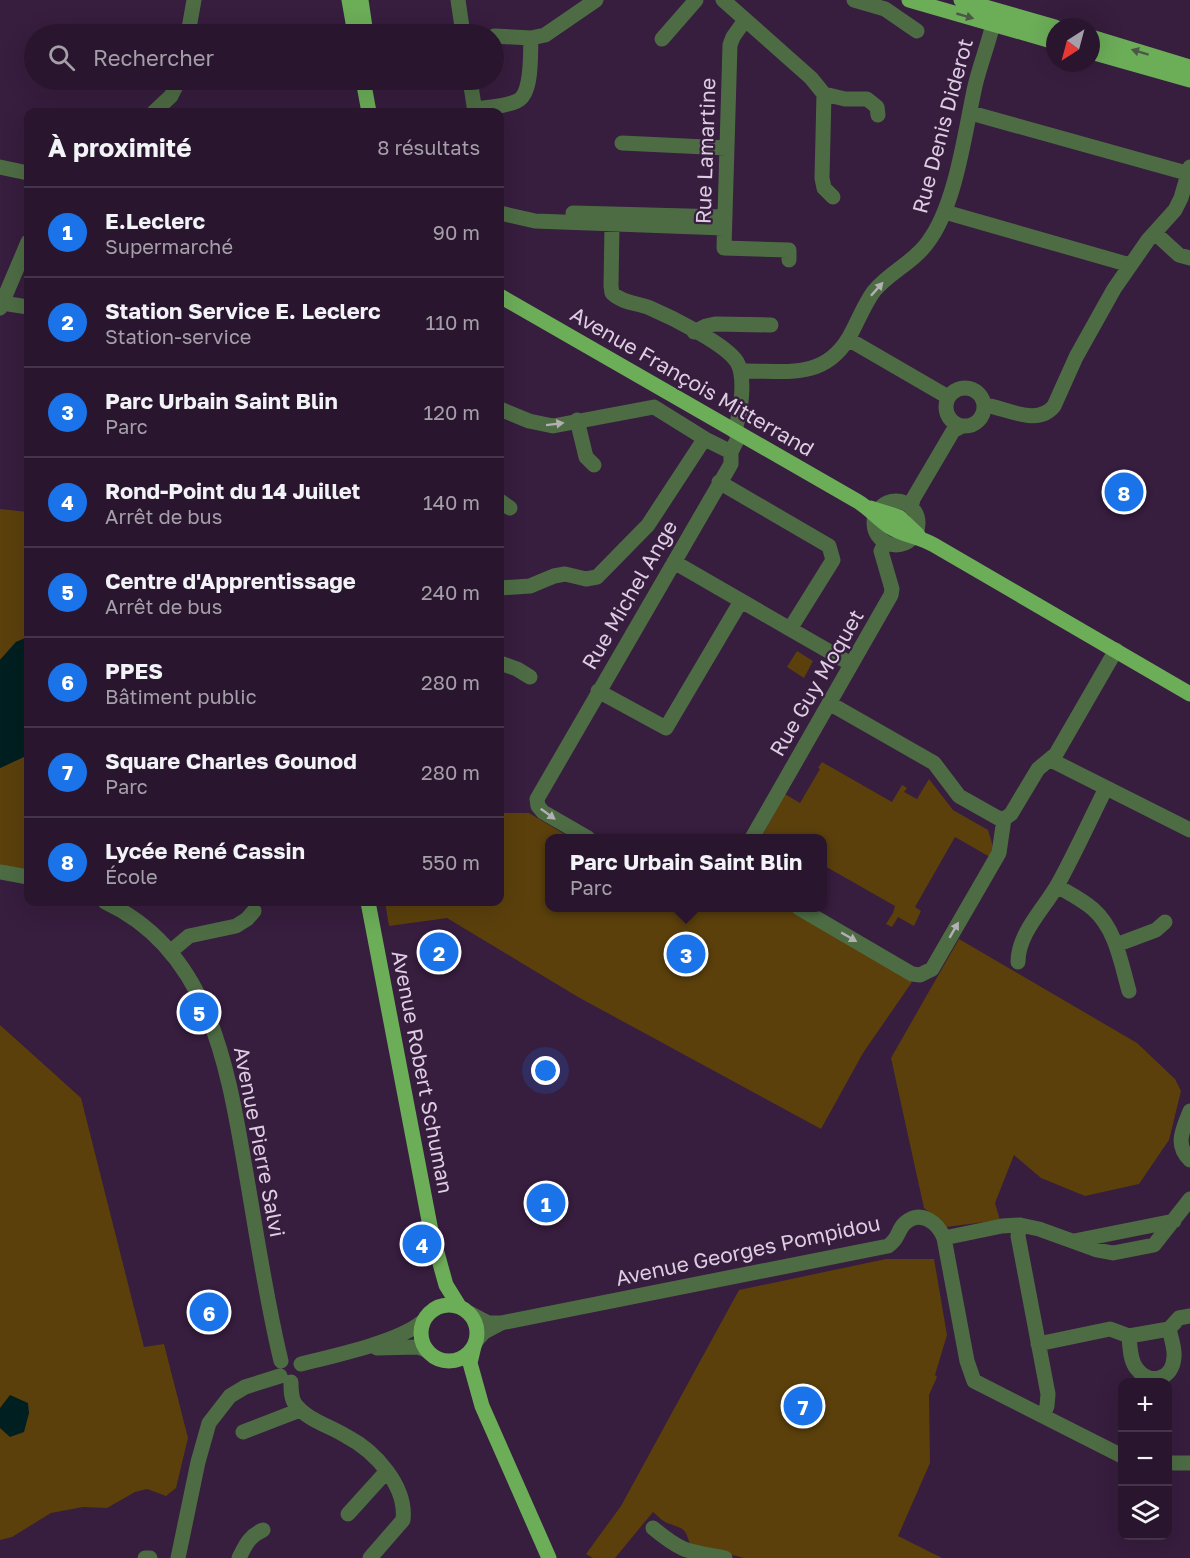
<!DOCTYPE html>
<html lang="fr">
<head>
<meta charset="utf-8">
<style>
	body { margin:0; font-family:"Golos Text",sans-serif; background:#311f36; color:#f1f3f6 }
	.controls { position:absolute; right:18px; bottom:18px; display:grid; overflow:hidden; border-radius:12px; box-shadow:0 6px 24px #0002 }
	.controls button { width:54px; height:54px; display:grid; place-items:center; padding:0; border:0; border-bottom:2px solid #45354a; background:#29162e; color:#f1f3f6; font:30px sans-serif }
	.compass { position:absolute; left:1046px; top:18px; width:54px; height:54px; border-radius:50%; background:#29162e; box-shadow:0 6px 24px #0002; rotate:216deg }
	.you { position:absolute; left:546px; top:1071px; width:21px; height:21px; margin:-15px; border:4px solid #fff; border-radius:50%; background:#1a73e8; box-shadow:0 0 0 9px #1a73e833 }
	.badge { display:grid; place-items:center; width:39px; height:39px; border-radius:50%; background:#1a73e8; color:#fff; font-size:20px; font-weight:700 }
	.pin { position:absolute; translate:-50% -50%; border:3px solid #fff; box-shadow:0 2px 6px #0006 }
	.popup { position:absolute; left:545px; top:834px; width:282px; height:78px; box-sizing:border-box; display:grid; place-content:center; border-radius:12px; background:#29162e; filter:drop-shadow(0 2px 4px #0005); font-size:20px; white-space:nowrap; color:#a59faa }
	.popup b { font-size:22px; color:#f1f3f6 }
	.popup::after { content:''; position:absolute; left:50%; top:100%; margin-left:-12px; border:12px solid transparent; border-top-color:#29162e }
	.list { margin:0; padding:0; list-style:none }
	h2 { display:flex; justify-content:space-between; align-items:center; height:78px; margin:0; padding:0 24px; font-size:26px }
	h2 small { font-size:20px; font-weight:400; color:#a59faa }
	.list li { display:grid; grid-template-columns:39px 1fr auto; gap:18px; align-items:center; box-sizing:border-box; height:90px; padding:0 24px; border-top:2px solid #45354a }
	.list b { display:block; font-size:22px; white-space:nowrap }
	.list p { margin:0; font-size:20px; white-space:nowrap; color:#a59faa }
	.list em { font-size:20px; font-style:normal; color:#a59faa }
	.icon { flex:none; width:33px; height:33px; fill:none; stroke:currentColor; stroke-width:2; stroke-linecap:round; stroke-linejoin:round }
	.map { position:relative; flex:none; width:1190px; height:1558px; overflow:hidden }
	.search { position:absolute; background:#29162e; box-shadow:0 6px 24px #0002; left:24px; top:24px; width:480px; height:66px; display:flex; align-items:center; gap:15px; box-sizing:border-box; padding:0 21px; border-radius:33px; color:#a59faa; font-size:22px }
	.panel { position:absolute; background:#29162e; box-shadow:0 6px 24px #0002; left:24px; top:108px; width:480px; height:798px; border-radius:12px }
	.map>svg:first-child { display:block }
	.green { fill:#5b400c }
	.water { fill:#001f20 }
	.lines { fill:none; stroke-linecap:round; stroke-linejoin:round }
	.minor { stroke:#4d6c44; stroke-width:15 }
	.major { stroke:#6cad58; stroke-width:15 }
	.oneway { fill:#4c5748 }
	.oneway2 { fill:#b2b0b3 }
	.labels { text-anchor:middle; stroke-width:4.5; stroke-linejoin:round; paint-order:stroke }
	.street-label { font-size:21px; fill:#ddcde2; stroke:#371d3e }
</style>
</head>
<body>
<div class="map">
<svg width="1190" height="1558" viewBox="0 0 1190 1558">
	<rect width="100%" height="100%" fill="#371d3e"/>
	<path class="green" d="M0,509L28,512V637L16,642L0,660Z
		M797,651L813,661L804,678L787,667Z
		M28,755V870L0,868V768Z
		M822,762L892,802L902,785L907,788L904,792L917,799L929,779L953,810L988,830L994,850L990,857L955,837L915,907L921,911L914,926L898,917L892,927L886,924L893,913L895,906L823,865L822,838H761L785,794L800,803L820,769L818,768Z
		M500,813H529L571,838H550V908H787L912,982L863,1053L821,1129L578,997L447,918L389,926L385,902H500Z
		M959,939L1137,1043L1175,1079L1181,1091L1169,1140L1139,1184L1085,1196L1041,1178L1014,1155L995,1203L1000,1220L946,1227L924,1208L891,1058Z
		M0,1025L81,1098L144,1347L164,1344L188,1438L176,1488L166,1496L147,1489L135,1492L107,1508L83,1507L51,1513L12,1537L0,1540Z
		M886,1259H934L947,1335L935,1375L937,1377L929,1395L930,1463L898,1536L942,1558H744L690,1544C685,1529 685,1529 670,1524C664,1523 658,1516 653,1512L615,1558H593L586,1554L621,1506L739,1290Z"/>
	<path class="water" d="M28,637V755L0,768V660L16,642Z
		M10,1395L28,1403L29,1413L24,1432L10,1437L0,1428V1408Z"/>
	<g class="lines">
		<path class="minor" d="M458,0L463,34
			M723,0L811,78L824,94L845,99H867L877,107L878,115
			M854,0L885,9L917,31
			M745,20L733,37L730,45L724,248L789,250V260
			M188,34L194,0
			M494,36L531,38L545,35L596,0
			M662,39L696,0
			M470,80L475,112
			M824,94L822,178L824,188L833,197
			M474,109C488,107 505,107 517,101C533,94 530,54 531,38
			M154,112L171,96L179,80
			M971,113L1190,174
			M622,143L727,148
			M0,167L28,173
			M945,212L1130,265
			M500,213L535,221L724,228
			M573,213L725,217
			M612,225L611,286L612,293C622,303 638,303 650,308C671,317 726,344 737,362C746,377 741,415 734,431
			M1155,233L1179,255L1190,258
			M2,303L28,307
			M0,308L28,242
			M694,332L706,326L715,324L771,325
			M848,339L948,397
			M741,371C783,370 822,381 848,339C857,324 863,306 874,291C890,272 914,262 928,242C956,205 965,131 975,86C980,65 988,45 993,24
			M946 407a19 19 0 1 1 38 0a19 19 0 1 1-38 0Z
			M985,405C1007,408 1037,427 1054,406L1076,357L1114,289L1148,240L1175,210L1181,198L1190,167
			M500,409L529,421L553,426L654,407L707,440
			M577,420L586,457L594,465
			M719,482L829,546L833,560L790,629L851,664
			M500,501L510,508
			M874 523a22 22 0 1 1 44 0a22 22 0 1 1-44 0Z
			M911,508L913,499L953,431L962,426
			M674,562L790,629
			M500,588L530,586L554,576L565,574L586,579L597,577L648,525L701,444L707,440L731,452
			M500,663L517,669L530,677
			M598,691L666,728L741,601
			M829,703L934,763L959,796L998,818L1004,819
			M1051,760L1190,830
			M1004,819L1011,814L1038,769L1056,754L1116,650
			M588,838L543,812L538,806L537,799L731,464V452L740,434
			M752,838L891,595L892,589L881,551L885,543
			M0,872L28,877
			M1057,886C1069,893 1083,900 1093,909C1116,929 1121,963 1129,991
			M105,902C211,951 228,1070 246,1173C257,1236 266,1299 281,1361
			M799,908L912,974L920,975L932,969L999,853L1004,819
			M1116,945L1156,930L1165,922
			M170,952L189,936L236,926L247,919L254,911
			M1018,962C1018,933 1044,909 1058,884C1075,853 1090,820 1106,788
			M1190,1111C1183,1130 1174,1144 1190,1160
			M1020,1225L1018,1236L1048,1394L1047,1406L1043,1416
			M944,1238L1002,1226L1020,1225L1039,1229L1097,1250L1113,1253L1154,1245L1190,1199
			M1074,1241L1174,1221
			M469,1313L488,1323H501
			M1129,1336C1130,1347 1130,1361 1137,1369C1150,1386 1173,1379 1174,1357C1175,1348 1171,1338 1169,1329
			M1129,1336L1169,1329L1179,1318L1190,1316
			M476,1341L484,1332L501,1323L888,1246C900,1238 897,1230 905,1223C921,1209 938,1223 944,1238L967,1361L974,1381L1122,1456
			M1038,1344L1110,1329L1129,1336
			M377,1348L418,1347L426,1350
			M301,1364C333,1356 398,1342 422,1322
			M291,1382C291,1390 291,1398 295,1404C307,1420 330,1426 346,1436C375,1451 407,1486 403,1520L370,1558
			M243,1432L300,1410
			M1168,1463H1190
			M348,1514L386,1472
			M653,1528C683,1553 688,1551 725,1558
			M145,1558H150
			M178,1558L198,1462L209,1423L230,1396L245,1387L280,1376
			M239,1558C245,1546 249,1536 263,1530"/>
		<path class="major" d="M349,0L355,34
			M361,0L366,34
			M909,0L1055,42
			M961,0L1055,27
			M1091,37L1190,67
			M1091,52L1190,80
			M363,80L369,112
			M500,296L857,501C869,508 878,519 890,527C903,535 920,537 934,545L1190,694
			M870,508L899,517L918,535
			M368,902L431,1231L446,1285L459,1306
			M421 1333a28 28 0 1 1 56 0a28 28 0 1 1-56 0Z
			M474,1346L470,1363L482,1406L549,1558"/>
	</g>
	<defs><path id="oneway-solid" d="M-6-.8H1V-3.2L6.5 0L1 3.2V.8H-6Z" transform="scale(1.5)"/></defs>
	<g class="oneway">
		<use href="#oneway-solid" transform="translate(965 16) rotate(16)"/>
		<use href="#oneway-solid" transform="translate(1140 52) rotate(-163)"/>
	</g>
	<g class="oneway2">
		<use href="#oneway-solid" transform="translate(877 289) rotate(-48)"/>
		<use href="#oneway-solid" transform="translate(555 424) rotate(-7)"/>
		<use href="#oneway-solid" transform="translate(548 814) rotate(36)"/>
		<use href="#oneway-solid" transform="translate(954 930) rotate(-60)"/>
		<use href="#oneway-solid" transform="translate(849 937) rotate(30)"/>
	</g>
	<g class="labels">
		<g class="street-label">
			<text transform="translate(943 126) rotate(-75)" y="7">Rue Denis Diderot</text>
			<text transform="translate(706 151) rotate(-88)" y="7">Rue Lamartine</text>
			<text transform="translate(692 382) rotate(30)" y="7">Avenue François Mitterrand</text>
			<text transform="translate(630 595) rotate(-60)" y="7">Rue Michel Ange</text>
			<text transform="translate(817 683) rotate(-60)" y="7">Rue Guy Moquet</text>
			<text transform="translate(422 1072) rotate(79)" y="7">Avenue Robert Schuman</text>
			<text transform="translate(259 1142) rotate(79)" y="7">Avenue Pierre Salvi</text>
			<text transform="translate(748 1251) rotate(-12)" y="7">Avenue Georges Pompidou</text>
		</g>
	</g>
</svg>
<div class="controls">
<button>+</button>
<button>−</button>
<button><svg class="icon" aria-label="layers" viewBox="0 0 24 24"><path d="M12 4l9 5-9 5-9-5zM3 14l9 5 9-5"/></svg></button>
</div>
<svg class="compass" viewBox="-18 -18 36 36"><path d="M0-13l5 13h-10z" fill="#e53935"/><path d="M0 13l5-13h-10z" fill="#a59faa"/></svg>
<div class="you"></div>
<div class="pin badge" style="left:546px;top:1203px">1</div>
<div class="pin badge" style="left:439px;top:952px">2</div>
<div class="pin badge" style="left:686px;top:954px">3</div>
<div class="popup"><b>Parc Urbain Saint Blin</b>Parc</div>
<div class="pin badge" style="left:422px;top:1244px">4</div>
<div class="pin badge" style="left:199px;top:1012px">5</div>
<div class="pin badge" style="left:209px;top:1312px">6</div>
<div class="pin badge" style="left:803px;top:1406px">7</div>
<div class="pin badge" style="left:1124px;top:492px">8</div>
<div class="search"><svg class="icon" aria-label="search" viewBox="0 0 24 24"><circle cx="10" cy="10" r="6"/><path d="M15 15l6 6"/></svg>Rechercher</div>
<section class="panel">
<h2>À proximité<small>8 résultats</small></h2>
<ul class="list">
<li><span class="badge">1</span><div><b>E.Leclerc</b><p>Supermarché</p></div><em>90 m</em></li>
<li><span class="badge">2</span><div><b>Station Service E. Leclerc</b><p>Station-service</p></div><em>110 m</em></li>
<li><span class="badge">3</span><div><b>Parc Urbain Saint Blin</b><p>Parc</p></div><em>120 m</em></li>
<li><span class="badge">4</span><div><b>Rond-Point du 14 Juillet</b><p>Arrêt de bus</p></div><em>140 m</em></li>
<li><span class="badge">5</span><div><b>Centre d'Apprentissage</b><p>Arrêt de bus</p></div><em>240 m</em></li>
<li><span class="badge">6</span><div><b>PPES</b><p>Bâtiment public</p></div><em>280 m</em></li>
<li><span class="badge">7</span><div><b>Square Charles Gounod</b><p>Parc</p></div><em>280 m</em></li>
<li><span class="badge">8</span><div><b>Lycée René Cassin</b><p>École</p></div><em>550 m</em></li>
</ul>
</section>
</div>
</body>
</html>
